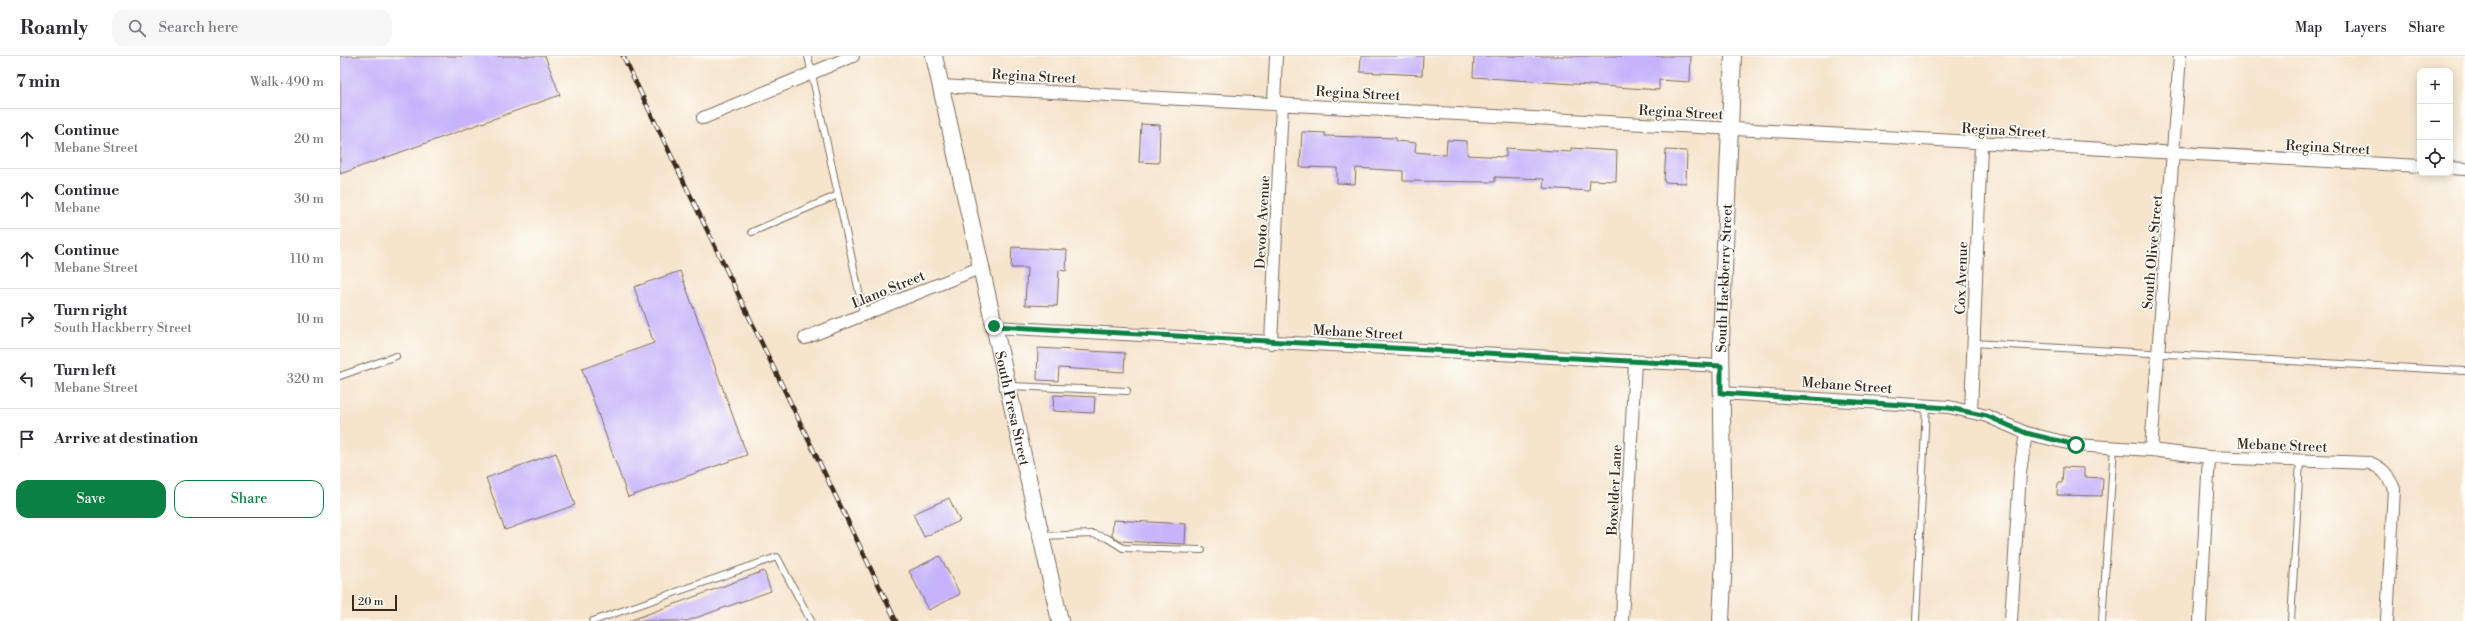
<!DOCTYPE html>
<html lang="en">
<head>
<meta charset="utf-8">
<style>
	body { margin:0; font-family:"Libre Bodoni",serif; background:#f7f7f7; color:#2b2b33 }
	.controls { position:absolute; right:12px; top:12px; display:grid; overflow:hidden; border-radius:8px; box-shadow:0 2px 10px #0003 }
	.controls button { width:36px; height:36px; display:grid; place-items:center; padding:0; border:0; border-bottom:1px solid #e1e1e2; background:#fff; color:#2b2b33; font:20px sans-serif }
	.scale { position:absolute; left:12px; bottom:10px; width:45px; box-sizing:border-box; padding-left:4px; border:2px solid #3b2a1e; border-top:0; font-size:11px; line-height:14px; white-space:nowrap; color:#3b2a1e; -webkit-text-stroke:3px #fdfcf7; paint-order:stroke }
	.stop { position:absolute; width:12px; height:12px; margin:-9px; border:3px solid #0b8043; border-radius:50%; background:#fff }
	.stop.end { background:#0b8043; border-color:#fff; box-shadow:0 1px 4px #0008 }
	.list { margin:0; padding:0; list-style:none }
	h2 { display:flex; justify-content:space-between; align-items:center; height:52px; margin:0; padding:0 16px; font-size:17px }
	h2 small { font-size:13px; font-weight:400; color:#7c7c81 }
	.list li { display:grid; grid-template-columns:26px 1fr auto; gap:12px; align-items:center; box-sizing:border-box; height:60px; padding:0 16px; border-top:1px solid #e1e1e2 }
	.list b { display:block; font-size:15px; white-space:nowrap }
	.list p { margin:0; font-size:13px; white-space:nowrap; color:#7c7c81 }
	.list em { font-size:13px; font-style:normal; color:#7c7c81 }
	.actions { display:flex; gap:8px; padding:12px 16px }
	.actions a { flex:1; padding:9px 0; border:1px solid #0b8043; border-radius:12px; text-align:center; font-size:14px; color:#0b8043 }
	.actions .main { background:#0b8043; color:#fff }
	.icon { flex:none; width:22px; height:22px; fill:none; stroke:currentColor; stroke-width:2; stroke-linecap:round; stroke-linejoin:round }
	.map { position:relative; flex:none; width:2125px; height:565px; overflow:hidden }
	header { display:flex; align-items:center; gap:24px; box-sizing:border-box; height:56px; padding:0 20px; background:#fff; border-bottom:1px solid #e1e1e2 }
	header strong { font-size:19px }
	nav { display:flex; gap:22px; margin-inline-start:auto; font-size:14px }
	.search { width:280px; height:36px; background:#f7f7f7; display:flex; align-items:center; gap:10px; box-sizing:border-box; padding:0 14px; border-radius:12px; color:#7c7c81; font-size:15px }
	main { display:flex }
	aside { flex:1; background:#fff }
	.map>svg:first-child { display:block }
	.building { fill:#c6b3fb }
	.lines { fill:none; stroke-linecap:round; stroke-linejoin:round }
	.lane-casing { stroke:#7c6b5b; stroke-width:8 }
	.street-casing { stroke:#7c6b5b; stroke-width:14 }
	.secondary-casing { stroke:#7c6b5b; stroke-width:18 }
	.lane { stroke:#fff; stroke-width:6 }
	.street { stroke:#fff; stroke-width:12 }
	.secondary { stroke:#fff; stroke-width:16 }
	.rail-casing { stroke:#3b2a1e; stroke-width:4.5 }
	.rail { stroke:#fdfcf7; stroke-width:3; stroke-dasharray:9; stroke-linecap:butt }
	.route { stroke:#0b8043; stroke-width:5 }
	.labels { text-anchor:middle; stroke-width:3.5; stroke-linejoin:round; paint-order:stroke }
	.street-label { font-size:14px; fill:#3b2a1e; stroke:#fdfcf7 }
</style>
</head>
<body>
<header>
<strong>Roamly</strong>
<div class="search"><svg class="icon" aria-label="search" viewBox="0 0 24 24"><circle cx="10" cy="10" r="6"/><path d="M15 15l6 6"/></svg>Search here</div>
<nav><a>Map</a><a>Layers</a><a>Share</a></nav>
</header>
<main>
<aside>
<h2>7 min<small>Walk · 490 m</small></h2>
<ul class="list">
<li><svg class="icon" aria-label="ahead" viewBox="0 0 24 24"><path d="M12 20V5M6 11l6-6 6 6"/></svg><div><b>Continue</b><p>Mebane Street</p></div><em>20 m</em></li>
<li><svg class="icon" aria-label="ahead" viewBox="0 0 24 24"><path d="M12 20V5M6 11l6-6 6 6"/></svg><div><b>Continue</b><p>Mebane</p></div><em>30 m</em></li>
<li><svg class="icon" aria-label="ahead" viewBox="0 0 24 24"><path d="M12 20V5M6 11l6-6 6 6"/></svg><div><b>Continue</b><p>Mebane Street</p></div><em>110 m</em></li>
<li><svg class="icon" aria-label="right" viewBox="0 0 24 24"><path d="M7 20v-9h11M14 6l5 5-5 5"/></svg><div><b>Turn right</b><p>South Hackberry Street</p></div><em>10 m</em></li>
<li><svg class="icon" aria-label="left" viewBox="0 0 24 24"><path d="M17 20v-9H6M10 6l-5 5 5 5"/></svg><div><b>Turn left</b><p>Mebane Street</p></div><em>320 m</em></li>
<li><svg class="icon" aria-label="arrive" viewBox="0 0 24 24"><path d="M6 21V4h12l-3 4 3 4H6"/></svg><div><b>Arrive at destination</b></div></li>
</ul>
<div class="actions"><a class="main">Save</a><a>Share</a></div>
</aside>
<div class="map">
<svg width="2125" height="565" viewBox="0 0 2125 565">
	<rect width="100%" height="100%" fill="#fdfcf7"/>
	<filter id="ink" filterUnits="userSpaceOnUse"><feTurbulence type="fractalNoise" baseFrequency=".025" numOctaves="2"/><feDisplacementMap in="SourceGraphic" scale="8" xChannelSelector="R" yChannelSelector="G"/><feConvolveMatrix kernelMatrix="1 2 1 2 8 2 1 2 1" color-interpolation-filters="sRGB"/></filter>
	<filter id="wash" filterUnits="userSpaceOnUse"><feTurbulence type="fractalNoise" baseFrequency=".012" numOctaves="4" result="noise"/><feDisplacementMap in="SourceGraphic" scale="16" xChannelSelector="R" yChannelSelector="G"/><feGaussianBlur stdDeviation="0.9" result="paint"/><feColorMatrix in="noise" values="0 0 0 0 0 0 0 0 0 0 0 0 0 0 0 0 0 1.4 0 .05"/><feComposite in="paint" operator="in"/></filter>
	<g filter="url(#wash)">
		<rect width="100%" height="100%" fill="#f6e4cc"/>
		<g id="blocks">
			<path class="building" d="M0,0H205L220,39L0,118Z
				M1021,0H1083L1082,19L1020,16Z
				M1134,0H1351L1350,26L1319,24V34L1133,21Z
				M801,68L820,69L819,107L799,106Z
				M962,76L985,77V80L1056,82V85L1076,87L1075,96L1106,99L1107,84L1127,85V99L1166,101V92L1231,96V92L1277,95L1276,125L1250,124L1249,135L1203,132L1204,123L1155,121V126L1063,125V115L1016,112L1015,128L997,127V112L960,111Z
				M1326,94L1347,95L1346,127L1324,126Z
				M672,191L727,194L726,215L719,214L717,250L685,249L687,212H671Z
				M340,215L407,399L288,441L242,313L314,287L294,231Z
				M698,292L785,297L784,316L719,312L718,325L697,324Z
				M714,339L755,341L754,357L713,355Z
				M216,397L235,449L165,474L146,422Z
				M1723,411L1744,412V421L1763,422L1762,440L1717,439L1718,427H1722Z
				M609,442L620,465L584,481L573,458Z
				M773,464L846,468L845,488L780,485L772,480Z
				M600,500L620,538L589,554L569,515Z
				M424,515L431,535L347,565H289Z"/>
		</g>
	</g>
	<g filter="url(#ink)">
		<use href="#blocks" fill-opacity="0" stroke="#7c6b5b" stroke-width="1"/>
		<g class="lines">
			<g class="lane-casing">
				<path id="lane" d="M468,0L524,259
					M412,176L498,139
					M1633,287L2125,315
					M0,320L56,300
					M669,330L787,335
					M701,480L753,478L767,482L783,492L862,494
					M253,565L437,501L471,565
					M1576,565L1586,350
					M1762,565L1774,391
					M1951,565L1960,405"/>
			</g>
			<g class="street-casing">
				<path id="street" d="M600,30C1094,54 1587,86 2080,110
					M934,47L936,0
					M363,62L513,0
					M2110,112L2125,113
					M654,271L1381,310
					M465,282L642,211
					M931,287L942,47
					M1381,337L1609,351L1647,360L1686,377L1736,389L1811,394L1869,401L2030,407C2044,413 2048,419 2054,433L2047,565
					M1631,356L1641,88
					M1811,394L1840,0
					M1282,565L1295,305
					M1671,565L1680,416L1686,377
					M1860,565L1869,401"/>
			</g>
			<g class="secondary-casing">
				<g id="secondary">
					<path id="s1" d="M594,0L720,565"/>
					<path id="s2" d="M1381,565L1384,500L1381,285L1393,0"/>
				</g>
			</g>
			<use href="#lane" class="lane"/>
			<use href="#street" class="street"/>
			<use href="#secondary" class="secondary"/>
			<g class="rail-casing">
				<path id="rail" d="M283,0L556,565"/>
			</g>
			<use href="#rail" class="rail"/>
		</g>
	</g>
	<g class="lines" filter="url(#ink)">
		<path class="route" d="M654,270L1381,310V337L1609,352L1647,360L1686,377L1736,389"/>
	</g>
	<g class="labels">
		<g class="street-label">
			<text transform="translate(694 20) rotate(3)" y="5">Regina Street</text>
			<text transform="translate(1018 37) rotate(3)" y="5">Regina Street</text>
			<text transform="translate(1341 56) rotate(3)" y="5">Regina Street</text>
			<text transform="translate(1664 74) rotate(3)" y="5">Regina Street</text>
			<text transform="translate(1988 91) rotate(3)" y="5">Regina Street</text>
			<text transform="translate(922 166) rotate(-87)" y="5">Devoto Avenue</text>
			<text transform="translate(1812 196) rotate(-85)" y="5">South Olive Street</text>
			<text dy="5" stroke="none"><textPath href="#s2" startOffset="343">South Hackberry Street</textPath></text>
			<text transform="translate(1621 222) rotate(-88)" y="5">Cox Avenue</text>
			<text transform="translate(548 233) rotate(-22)" y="5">Llano Street</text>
			<text transform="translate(1018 276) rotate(3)" y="5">Mebane Street</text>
			<text transform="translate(1507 329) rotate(4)" y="5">Mebane Street</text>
			<text dy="5" stroke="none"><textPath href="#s1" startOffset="361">South Presa Street</textPath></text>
			<text transform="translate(1942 389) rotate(2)" y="5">Mebane Street</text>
			<text transform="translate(1274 434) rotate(-87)" y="5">Boxelder Lane</text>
		</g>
	</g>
</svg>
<div class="controls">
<button>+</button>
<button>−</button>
<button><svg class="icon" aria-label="locate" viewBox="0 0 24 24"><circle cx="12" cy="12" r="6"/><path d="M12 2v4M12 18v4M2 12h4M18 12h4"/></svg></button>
</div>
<div class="scale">20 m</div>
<div class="stop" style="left:1736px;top:389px"></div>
<div class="stop end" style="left:654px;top:270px"></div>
</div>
</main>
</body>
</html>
